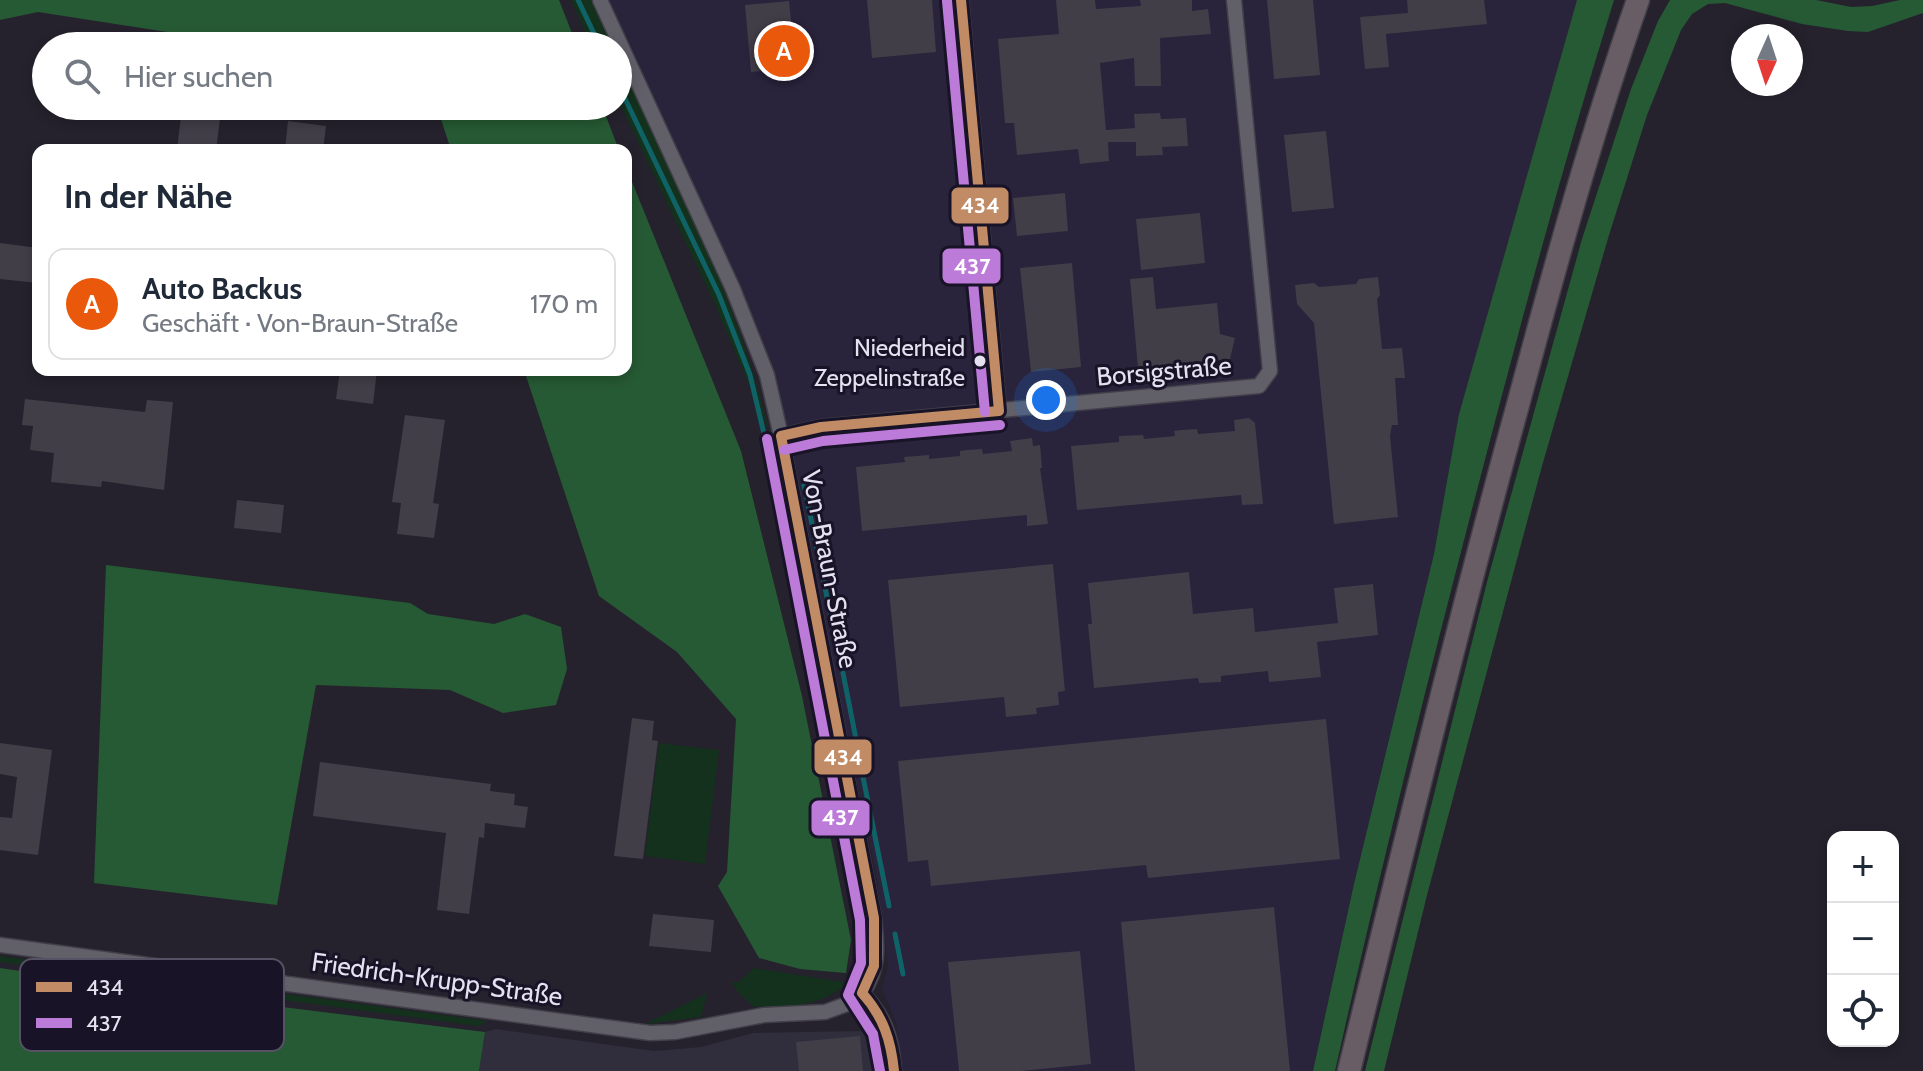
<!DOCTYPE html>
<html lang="de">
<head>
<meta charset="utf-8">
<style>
	body { margin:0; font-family:Cabin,sans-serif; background:#f6f6f7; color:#1f2937 }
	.controls { position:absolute; right:24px; bottom:24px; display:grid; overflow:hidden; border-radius:16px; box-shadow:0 4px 12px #0003 }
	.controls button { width:72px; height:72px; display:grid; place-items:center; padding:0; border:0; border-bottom:2px solid #e0e1e3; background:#fff; color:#1f2937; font:40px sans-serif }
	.compass { position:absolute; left:1731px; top:24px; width:72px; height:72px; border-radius:50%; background:#fff; box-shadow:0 4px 12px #0003; rotate:183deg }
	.you { position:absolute; left:1046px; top:400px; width:28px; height:28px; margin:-20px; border:6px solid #fff; border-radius:50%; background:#1a73e8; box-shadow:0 0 0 12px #1a73e833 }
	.badge { display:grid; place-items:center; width:52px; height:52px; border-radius:50%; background:#ea580c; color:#fff; font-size:26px; font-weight:700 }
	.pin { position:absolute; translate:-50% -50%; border:4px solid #fff; box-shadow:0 2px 8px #0006 }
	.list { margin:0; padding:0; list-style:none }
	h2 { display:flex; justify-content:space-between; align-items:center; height:104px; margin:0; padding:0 32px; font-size:34px }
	h2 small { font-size:26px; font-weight:400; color:#747a83 }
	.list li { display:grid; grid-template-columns:52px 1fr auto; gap:24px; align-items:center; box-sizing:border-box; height:112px; margin:0 16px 16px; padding:0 16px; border:2px solid #e0e1e3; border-radius:16px }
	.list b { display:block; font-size:30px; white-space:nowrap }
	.list p { margin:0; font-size:26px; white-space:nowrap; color:#747a83 }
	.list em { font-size:26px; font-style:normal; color:#747a83 }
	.icon { flex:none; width:44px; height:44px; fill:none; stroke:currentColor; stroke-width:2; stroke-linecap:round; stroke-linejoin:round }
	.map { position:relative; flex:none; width:1923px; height:1071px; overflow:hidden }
	.search { position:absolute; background:#fff; box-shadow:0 4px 12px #0003; left:32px; top:32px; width:600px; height:88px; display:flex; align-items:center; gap:20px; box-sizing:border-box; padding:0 28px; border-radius:44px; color:#747a83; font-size:30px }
	.panel { position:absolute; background:#fff; box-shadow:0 4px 12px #0003; left:32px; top:144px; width:600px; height:232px; border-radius:16px }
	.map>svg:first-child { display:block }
	.commercial { fill:#302d3c }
	.built { fill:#29233c }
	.green { fill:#13311c }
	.forest { fill:#265a34 }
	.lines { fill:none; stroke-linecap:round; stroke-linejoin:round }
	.stream { stroke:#0f6367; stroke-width:5 }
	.building { fill:#413e48 }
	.minor-casing { stroke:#423f49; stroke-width:17 }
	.trunk-casing { stroke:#423f49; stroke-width:25 }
	.minor { stroke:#615f68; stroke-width:14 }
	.trunk { stroke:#685c65; stroke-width:22 }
	.bus-1-casing { stroke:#191328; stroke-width:16 }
	.bus-2-casing { stroke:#191328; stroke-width:16 }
	.bus-1 { stroke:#c18c65; stroke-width:10 }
	.bus-2 { stroke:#bd7bd9; stroke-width:10 }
	.bus-dot { fill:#e4e1f0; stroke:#191328; stroke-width:3 }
	.labels { text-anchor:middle; stroke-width:6; stroke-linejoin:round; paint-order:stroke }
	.bus-label { font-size:24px; fill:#e4e1f0; stroke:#191328; text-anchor:end }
	.street-label { font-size:26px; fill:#e4e1f0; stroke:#191328 }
	.key { fill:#191328; stroke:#565164; stroke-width:2 }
	.key-label { font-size:22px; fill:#e4e1f0 }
	.line-badge { stroke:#191328; stroke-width:3 }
	.badge-label { font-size:22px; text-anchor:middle; font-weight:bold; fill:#fff }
</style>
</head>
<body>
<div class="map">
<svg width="1923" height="1071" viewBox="0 0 1923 1071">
	<rect width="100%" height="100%" fill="#25222d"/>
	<path class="commercial" d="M496,1029L654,1051L701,1047L753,1033L863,1031L877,1046L883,1071H479L485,1032Z"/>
	<path class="built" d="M609,0H1577L1459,414L1434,554L1354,884L1313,1071H902L896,1023L882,989L888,966L876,874L769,364Z"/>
	<path class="green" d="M571,0H591L613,46H592Z
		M618,58C675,180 738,300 769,432L712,298L618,100Z
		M659,743L719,750L705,864L645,856Z
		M0,956L488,1021L478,1026L0,962Z
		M754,968L849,983C816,1008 794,1006 754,1007L737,991L732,982H739Z
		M707,993L701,1017L645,1024Z"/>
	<path class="forest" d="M0,0H559L577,46H257L38,12L0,20Z
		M1577,0H1614C1561,170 1516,341 1471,513C1423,698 1377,884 1335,1071H1313L1354,884L1434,554L1459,414Z
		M1670,0H1816L1851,7L1872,6L1900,0H1923V13L1868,32L1848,31L1802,24L1725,3L1708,4L1692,14L1681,30L1647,115L1609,235L1542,466L1427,895L1384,1071H1365L1487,582L1582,239L1631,89L1658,21Z
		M431,106H602L619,150H451L439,113Z
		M626,167L741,451L802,696L851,940L846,973L800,969L759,958L718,886L727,872L736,719L677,652L599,596L524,370H626Z
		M106,565L410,603L428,614L494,624L525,614L561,627L567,669L556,705L503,713L450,690L316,685L277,905L94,883Z
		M0,968L184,995L485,1032L479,1071H0Z"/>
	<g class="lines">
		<path class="stream" d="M578,0L600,46
			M618,84L719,295L750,375L775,480
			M804,485L839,656
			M843,673L856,739
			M861,767L889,906
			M895,934L903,974"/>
	</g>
	<path class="building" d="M867,0H932L936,52L872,58Z
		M1056,0H1095L1096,9L1141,6L1140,0H1192V11L1208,9L1211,34L1160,38L1161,86H1135L1134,58L1100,63L1106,130L1135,128L1134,114L1160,113L1161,119L1186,118L1188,146L1162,147L1163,155L1136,156V142H1108L1109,161L1080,164L1078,149L1017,155L1014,123H1005L998,39L1059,34Z
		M1267,0H1313L1320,75L1274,79Z
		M1407,0H1484L1487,24L1386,34L1389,67L1365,69L1360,17L1408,13Z
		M789,1L796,68L751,72L745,5Z
		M182,107L221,111L216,150H177Z
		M288,121L326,126L323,150H285Z
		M1326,131L1334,208L1292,212L1284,135Z
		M1065,193L1068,231L1017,236L1013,198Z
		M1200,213L1205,263L1141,270L1136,219Z
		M0,243L38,248V283L0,279Z
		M1072,263L1081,367L1031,372L1020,268Z
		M1153,277L1156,309L1217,303L1220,334L1235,338L1230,359L1138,368L1130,279Z
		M1378,277L1380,295L1377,299L1382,349L1402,348L1405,378H1395L1398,425H1392L1390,436L1398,517L1334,524L1314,323L1297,304L1295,285L1314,283L1319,287L1356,284L1359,279Z
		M340,370H377L373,404L336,399Z
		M25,399L145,412L147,400L173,402L164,490L102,481L101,487L51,482L54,453L30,450L33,426L22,425Z
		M405,415L445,420L433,503L439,504L434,538L397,534L401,503L392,502Z
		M1249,418L1255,423L1263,504L1242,505L1241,495L1077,510L1071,446L1119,442V436L1143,435L1144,439L1175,436L1174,431L1181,430L1197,429L1198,434L1235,431L1234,420Z
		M1032,438L1033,446L1040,445L1042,468H1040L1048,524L1027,526V515L862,531L856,467L905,462L904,457L929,455V459L960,456V451L967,450L982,449L983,454L1012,451L1010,441Z
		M237,500L284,505L281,533L234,528Z
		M1053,564L1065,691L1058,692L1059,705L1036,708L1037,714L1006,717L1004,697L900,707L888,580Z
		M1189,572L1193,614L1253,608L1255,632L1338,623L1334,588L1373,584L1378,635L1317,642L1321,677L1269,682L1268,671L1221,676V682L1199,683L1198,678L1094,688L1088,624H1092L1088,583Z
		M632,718L654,721L652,740L658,741L643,859L614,856Z
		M1326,719L1340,859L1148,878L1146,865L931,886L928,860L908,862L898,761Z
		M0,743L52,750L38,855L0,850V817L12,818L17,777L0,774Z
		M320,762L491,784L490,791L515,794L514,805L528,807L525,828L485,823L484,838L479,837L469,914L437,910L446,833L313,816Z
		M1274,907L1290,1071H1135L1121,922Z
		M653,914L714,920L711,952L649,946Z
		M1080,951L1091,1064L1021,1071H959L948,962Z
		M860,1036L863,1071H799L796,1042Z"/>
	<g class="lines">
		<g class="minor-casing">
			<path id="minor" d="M600,0L733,289L767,375L781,436L874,918C877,945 880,969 862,993C885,1017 892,1038 894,1071
				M961,0L999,411
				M781,436L821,427L1259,386L1270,371L1234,0
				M0,945L650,1033L675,1032L764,1015L825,1012L847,1004L862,993"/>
		</g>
		<g class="trunk-casing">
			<path id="trunk" d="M1349,1071C1404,847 1458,623 1519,401C1555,266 1592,132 1638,0"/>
		</g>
		<use href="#minor" class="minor"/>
		<use href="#trunk" class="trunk"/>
		<g class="bus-1-casing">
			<path id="bus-1" d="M961,0L999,411
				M781,436L874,918V966L862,993C883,1016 891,1040 894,1071
				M781,436L821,427L999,411"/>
		</g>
		<g class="bus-2-casing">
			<path id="bus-2" d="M947,1L985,412
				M767,439L860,920L861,963L848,995L873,1034L880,1071
				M784,450L823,441L1000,425"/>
		</g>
		<use href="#bus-1" class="bus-1"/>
		<use href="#bus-2" class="bus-2"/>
	</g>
	<circle class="bus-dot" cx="980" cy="361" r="7"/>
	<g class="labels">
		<g class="bus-label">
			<text x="965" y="356">Niederheid<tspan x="965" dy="30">Zeppelinstraße</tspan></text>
		</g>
		<g class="street-label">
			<text transform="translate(1164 371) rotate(-5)" y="9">Borsigstraße</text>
			<text transform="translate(830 569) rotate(79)" y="9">Von-Braun-Straße</text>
			<text transform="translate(437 979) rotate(8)" y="9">Friedrich-Krupp-Straße</text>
		</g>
	</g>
	<rect x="20" y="959" width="264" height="92" rx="12" class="key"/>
	<rect x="36" y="982" width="36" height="10" fill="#c18c65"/>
	<rect x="36" y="1018" width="36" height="10" fill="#bd7bd9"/>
	<g class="key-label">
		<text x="86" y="995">434</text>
		<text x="86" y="1031">437</text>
	</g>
	<g class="line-badge">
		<rect x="950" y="186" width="60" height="39" rx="8" fill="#c18c65"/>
		<rect x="941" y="247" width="61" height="38" rx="8" fill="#bd7bd9"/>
		<rect x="813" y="738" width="60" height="38" rx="8" fill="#c18c65"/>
		<rect x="810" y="799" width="61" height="38" rx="8" fill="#bd7bd9"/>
	</g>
	<g class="badge-label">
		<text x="980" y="213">434</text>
		<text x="972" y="274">437</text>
		<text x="843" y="765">434</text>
		<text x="840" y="825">437</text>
	</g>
</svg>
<div class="controls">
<button>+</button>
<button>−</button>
<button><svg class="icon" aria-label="locate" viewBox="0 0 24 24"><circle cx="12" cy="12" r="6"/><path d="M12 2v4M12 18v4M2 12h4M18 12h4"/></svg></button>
</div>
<svg class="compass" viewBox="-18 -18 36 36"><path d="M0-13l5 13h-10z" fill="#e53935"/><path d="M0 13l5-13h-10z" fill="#747a83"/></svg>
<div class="you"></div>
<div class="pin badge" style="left:784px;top:51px">A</div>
<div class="search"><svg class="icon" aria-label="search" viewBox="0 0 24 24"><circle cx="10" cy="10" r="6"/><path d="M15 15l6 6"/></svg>Hier suchen</div>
<section class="panel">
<h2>In der Nähe<small></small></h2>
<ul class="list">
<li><span class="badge">A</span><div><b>Auto Backus</b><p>Geschäft · Von-Braun-Straße</p></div><em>170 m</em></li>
</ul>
</section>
</div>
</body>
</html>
